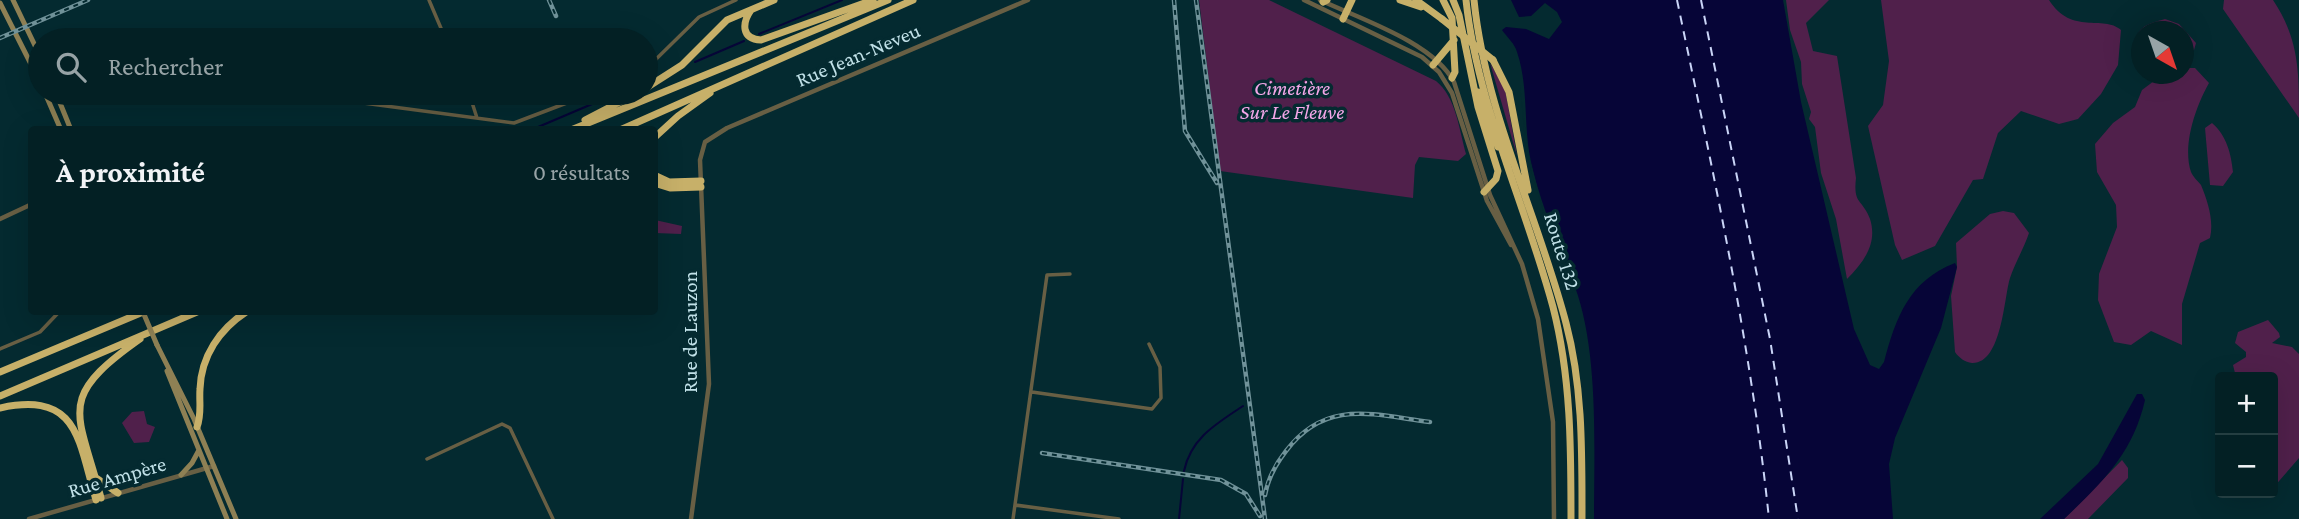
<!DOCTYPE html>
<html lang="fr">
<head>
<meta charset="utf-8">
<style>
	body { margin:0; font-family:"Crimson Pro",serif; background:#112d31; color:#f1f3f6 }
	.controls { position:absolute; right:21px; bottom:21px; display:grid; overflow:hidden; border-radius:7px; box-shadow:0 7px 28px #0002 }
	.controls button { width:63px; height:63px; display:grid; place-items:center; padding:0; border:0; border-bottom:2px solid #243e41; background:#032024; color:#f1f3f6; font:35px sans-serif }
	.compass { position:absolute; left:2131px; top:21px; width:63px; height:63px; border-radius:50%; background:#032024; box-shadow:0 7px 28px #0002; rotate:140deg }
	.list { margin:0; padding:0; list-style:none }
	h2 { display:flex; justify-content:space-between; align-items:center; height:91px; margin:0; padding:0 28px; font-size:30px }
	h2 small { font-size:23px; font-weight:400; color:#97a3a6 }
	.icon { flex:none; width:38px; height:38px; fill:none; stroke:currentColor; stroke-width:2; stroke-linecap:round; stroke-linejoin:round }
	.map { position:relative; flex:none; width:2299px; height:519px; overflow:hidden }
	.search { position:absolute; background:#032024; box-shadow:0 7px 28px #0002; left:28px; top:28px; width:630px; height:77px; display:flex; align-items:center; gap:18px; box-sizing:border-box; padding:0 24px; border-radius:38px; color:#97a3a6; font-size:26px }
	.panel { position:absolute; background:#032024; box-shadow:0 7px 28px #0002; left:28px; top:126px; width:630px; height:189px; border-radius:7px }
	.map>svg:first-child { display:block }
	.green { fill:#50204b }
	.water { fill:#060537 }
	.pier { fill:#042a30 }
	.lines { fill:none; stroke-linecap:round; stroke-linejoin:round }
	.stream { stroke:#060537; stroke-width:2 }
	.ferry { stroke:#cad5f7; stroke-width:2; stroke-dasharray:9 7; stroke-linecap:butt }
	.minor { stroke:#685f44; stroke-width:3.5 }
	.tertiary { stroke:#685f44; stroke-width:4.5 }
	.secondary { stroke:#8e8054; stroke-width:5 }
	.motorway { stroke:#c7b069; stroke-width:7 }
	.rail-casing { stroke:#709299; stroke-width:4.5 }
	.rail { stroke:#042a30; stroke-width:2; stroke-dasharray:5; stroke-linecap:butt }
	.secondary-bridge { stroke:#8e8054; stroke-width:5 }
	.motorway-bridge { stroke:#c7b069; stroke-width:7 }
	.labels { text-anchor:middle; stroke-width:7; stroke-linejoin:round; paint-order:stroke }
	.street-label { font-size:21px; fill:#c1e1e8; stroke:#042a30 }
	.park-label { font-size:21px; font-style:italic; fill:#f3a6e8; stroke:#042a30 }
</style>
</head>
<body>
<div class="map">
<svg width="2299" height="519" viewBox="0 0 2299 519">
	<rect width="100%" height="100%" fill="#042a30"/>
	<path class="green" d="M1199,0H1269L1436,81C1456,97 1459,129 1466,154L1458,161L1419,157L1415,165L1413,198L1220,171Z
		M1786,0H1829L1806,23L1813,51L1837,56L1856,178C1853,205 1862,198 1870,219C1878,244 1863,263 1847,279L1836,219L1821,173L1815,127L1809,119L1811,112L1802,84L1801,62L1790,30Z
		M1881,0H2049C2072,36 2103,14 2121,30L2118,65L2101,94L2078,119L2059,124L2021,111L1998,133L1983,179L1973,180L1935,246L1902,260L1895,245L1868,126L1883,105L1889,61Z
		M2224,0H2273C2299,39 2299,71 2299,118L2223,9Z
		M2165,19L2179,24L2196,43L2194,50L2184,55V32H2142L2141,55L2134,45C2138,26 2147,24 2165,19Z
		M1490,63L1505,89L1517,156Z
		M2184,68H2195L2209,83C2196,106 2182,145 2191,172C2193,177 2198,181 2201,185C2208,202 2214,221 2210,238L2200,243L2182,304V345L2151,331L2131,345L2114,342L2098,300L2099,274L2117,227L2116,205L2097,172L2095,144L2113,123L2135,107L2142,90L2158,78L2167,74H2184Z
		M2212,123C2227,136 2231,154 2233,172L2223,186L2210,185L2205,128Z
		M2003,211L2014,213L2029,233C2024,248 2015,263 2010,278C2004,297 2002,364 1972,363C1965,362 1959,358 1955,352L1951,296L1957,267L1956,243L1990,214Z
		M655,220L682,226L681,234L655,233Z
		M2268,320L2279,333L2280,337L2272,343L2292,347L2299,354V458L2273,488V377H2236L2233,365L2246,357V352L2235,343L2238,332Z
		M144,411L147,424L155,427L149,442L134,443L122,423L132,412Z
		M2122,460L2128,468V478L2088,519H2064Z"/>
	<path class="water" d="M1511,0H1783L1801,102L1854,329L1870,365L1879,369L1884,362C1896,317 1909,281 1955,263L1957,267L1941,328L1895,438L1889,464L1893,519H1594C1594,450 1599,352 1575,287C1559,246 1541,206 1531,162C1523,126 1529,87 1517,52C1515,44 1507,37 1502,30L1506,27L1526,29L1549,39L1562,22L1557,12L1545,3L1531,16L1519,17Z
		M2137,394H2142L2145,400C2133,453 2102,483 2064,519H2040L2098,464Z"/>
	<path class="pier" d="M1520,85L1528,152L1546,221L1526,154Z"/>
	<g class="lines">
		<path class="stream" d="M759,34L842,0
			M695,62L744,41
			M646,80L656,74
			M531,130L618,93
			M1184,471C1191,438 1216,424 1243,406
			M1179,519L1183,479"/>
		<path class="ferry" d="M1677,0C1713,172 1751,344 1769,519
			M1701,0L1770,339L1798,519"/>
		<path class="minor" d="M429,0L446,40
			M646,69L699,17L736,0
			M288,93L514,123L593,93
			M469,93L477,118
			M0,349L40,332L59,312
			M1032,392L1152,409L1161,398L1160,367L1149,344
			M427,459L502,424L510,428L553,519
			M1015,505L1119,519
			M1013,519L1047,275L1070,274"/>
		<path class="tertiary" d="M1304,0L1422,57L1439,72L1452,93L1487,201L1511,245
			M1320,0C1360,19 1433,42 1454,82L1490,195L1522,264L1538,319L1553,422L1554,519
			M0,219L32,204
			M29,519L214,466
			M691,519L709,384L700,160L705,142L727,128L1028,0"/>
		<path class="secondary" d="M13,0L40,56
			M0,3L40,82
			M45,93L61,130
			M56,93L71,130
			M157,345L194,419L236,519
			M167,371L227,519
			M181,475L192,463L199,450"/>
		<path class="motorway" d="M1400,0L1421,7
			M1416,0L1442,19
			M1443,0L1452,18L1455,72L1452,78
			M1453,0L1459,15L1478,107L1498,171L1496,179L1484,192
			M1466,0C1477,104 1526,206 1553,307C1571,377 1571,447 1571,519
			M1474,0C1485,111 1538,216 1566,323C1583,387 1582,453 1582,519
			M1323,2L1327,0
			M751,10C742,23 741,39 761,40L873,0
			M1343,19L1352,0
			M1493,60L1509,92L1528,190
			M1433,65L1454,40
			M646,88L682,65L727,20L774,0
			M1478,92L1498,147
			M585,120L637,93
			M571,130L888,0
			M620,130L913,0
			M654,138L678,116L710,93
			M654,175L669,182L701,181
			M654,183L670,188L701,187
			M0,372L143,312
			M0,396L197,312
			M0,408C79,391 78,440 96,500
			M197,427C202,414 199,402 200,389C201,356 220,329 246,312
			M96,478L118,493
			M101,498C78,410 55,399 140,339"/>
		<g class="rail-casing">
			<path id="rail" d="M549,0L556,16
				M1174,0L1185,131L1217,183
				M1196,0L1265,519
				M0,38L88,0
				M1042,453L1221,480L1246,494L1260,516
				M1265,495C1268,478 1275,465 1286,451C1326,398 1374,415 1430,422"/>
		</g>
		<use href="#rail" class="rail"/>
		<path class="secondary-bridge" d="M143,312L157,345"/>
		<path class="motorway-bridge" d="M1442,19L1493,60"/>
	</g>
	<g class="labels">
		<g class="street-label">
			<text transform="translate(858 55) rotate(-23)" y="7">Rue Jean-Neveu</text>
			<text transform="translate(1562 251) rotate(73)" y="7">Route 132</text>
			<text transform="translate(690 332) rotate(-90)" y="7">Rue de Lauzon</text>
			<text transform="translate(117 477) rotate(-16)" y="7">Rue Ampère</text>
		</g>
		<g class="park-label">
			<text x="1292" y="95">Cimetière<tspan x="1292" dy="24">Sur Le Fleuve</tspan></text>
		</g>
	</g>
</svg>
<div class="controls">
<button>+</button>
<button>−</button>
</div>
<svg class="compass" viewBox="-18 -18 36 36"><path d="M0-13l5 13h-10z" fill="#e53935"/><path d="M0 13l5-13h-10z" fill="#97a3a6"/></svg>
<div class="search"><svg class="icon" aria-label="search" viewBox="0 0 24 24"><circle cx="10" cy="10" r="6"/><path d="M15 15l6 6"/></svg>Rechercher</div>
<section class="panel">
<h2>À proximité<small>0 résultats</small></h2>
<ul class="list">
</ul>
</section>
</div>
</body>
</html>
